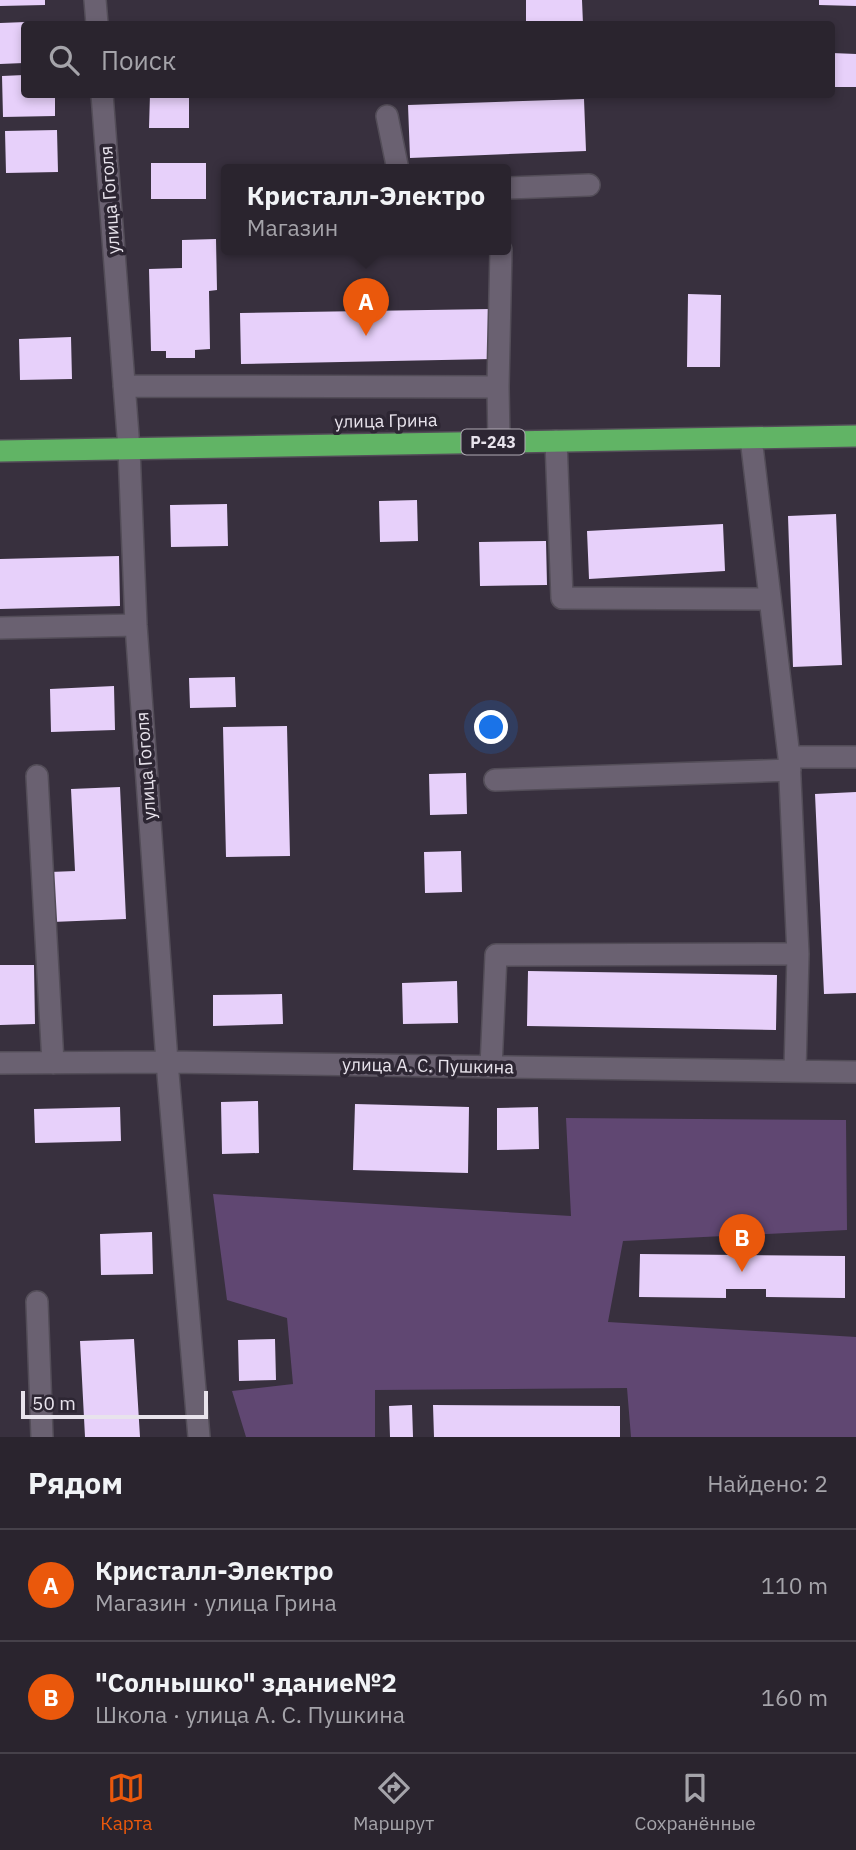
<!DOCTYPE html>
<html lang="ru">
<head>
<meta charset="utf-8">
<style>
	body { margin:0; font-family:"IBM Plex Sans",sans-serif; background:#36303a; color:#f1f3f6 }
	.scale { position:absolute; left:21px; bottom:18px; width:187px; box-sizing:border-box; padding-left:7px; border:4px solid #e8e3ec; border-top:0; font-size:19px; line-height:24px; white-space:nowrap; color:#e8e3ec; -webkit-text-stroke:5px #2d2633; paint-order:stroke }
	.you { position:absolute; left:492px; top:728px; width:24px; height:24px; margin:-18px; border:5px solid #fff; border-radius:50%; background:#1a73e8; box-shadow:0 0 0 10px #1a73e833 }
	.badge { display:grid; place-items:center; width:46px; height:46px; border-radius:50%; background:#ea580c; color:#fff; font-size:23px; font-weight:700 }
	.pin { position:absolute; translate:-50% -58px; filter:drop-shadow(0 2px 4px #0008) }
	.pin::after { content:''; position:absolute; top:37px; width:24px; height:21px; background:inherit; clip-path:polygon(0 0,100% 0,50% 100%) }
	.popup { position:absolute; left:221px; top:164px; width:290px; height:91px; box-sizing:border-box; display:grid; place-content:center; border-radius:7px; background:#2a242e; filter:drop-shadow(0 2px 5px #0005); font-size:23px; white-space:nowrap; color:#a5a4aa }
	.popup b { font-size:26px; color:#f1f3f6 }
	.popup::after { content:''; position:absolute; left:50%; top:100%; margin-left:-14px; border:14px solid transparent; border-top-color:#2a242e }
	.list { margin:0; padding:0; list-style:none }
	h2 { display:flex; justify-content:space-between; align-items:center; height:91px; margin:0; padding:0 28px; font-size:30px }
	h2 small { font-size:23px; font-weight:400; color:#a5a4aa }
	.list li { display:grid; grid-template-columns:46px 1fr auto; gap:21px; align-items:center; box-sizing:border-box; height:112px; padding:0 28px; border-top:2px solid #46414a }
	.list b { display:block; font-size:26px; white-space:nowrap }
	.list p { margin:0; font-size:23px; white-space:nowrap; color:#a5a4aa }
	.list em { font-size:23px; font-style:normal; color:#a5a4aa }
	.icon { flex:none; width:38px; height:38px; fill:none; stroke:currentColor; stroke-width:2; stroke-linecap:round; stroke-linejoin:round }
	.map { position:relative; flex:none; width:856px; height:1437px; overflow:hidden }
	.search { position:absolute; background:#2a242e; box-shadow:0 4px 10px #0003; left:21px; right:21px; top:21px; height:77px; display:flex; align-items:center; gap:18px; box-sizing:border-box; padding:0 24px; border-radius:7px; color:#a5a4aa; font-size:26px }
	.sheet { height:315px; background:#2a242e }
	nav { display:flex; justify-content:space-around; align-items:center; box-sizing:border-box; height:98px; border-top:2px solid #46414a; background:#2a242e; font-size:19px; color:#a5a4aa }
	nav a { display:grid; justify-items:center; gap:4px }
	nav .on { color:#ea580c }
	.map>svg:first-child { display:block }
	.green { fill:#604772 }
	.building { fill:#e7d0fa }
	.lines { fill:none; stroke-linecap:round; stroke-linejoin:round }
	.minor-casing { stroke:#534d58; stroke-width:24 }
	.highway-casing { stroke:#534d58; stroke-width:24 }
	.minor { stroke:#6a6171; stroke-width:21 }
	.highway { stroke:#61b465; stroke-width:21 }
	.labels { text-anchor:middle; stroke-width:7; stroke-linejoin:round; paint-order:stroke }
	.shield { fill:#2d2633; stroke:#b0aab4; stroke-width:2 }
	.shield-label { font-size:16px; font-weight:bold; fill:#e8e3ec }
	.street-label { font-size:18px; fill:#e8e3ec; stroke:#2d2633 }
</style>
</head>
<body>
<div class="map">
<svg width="856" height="1437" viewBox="0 0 856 1437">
	<rect width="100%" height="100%" fill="#38303e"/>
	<path class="green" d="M566,1118L846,1120L847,1230L623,1241L608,1322L856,1337V1437H631L627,1388L375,1390V1437H246L232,1391L293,1384L287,1318L227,1300L213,1194L571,1216Z"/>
	<path class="building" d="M0,0H45V5L0,6Z
		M526,0H582L583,24H526Z
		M819,0H856V6L819,5Z
		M52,21V24H24V63L0,64V23Z
		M832,53L856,54V87H832Z
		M24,75V94H55V116L3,117L2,76Z
		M150,94H189V128H149Z
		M584,99L586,151L410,158L408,105Z
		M57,130L58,172L6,173L5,131Z
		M151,163H206V199H151Z
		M216,239L217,290L209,291L210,349L195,350V358H166V351H151L149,269L182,268V240Z
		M688,294L721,295L720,367H687Z
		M491,309L492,359L241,364L240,313Z
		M71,337L72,379L20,380L19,339Z
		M417,500L418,541L380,542L379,501Z
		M227,504L228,546L171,547L170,505Z
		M836,514L842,665L793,667L788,516Z
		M723,524L725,571L589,579L587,531Z
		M546,541L547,585L480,586L479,542Z
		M119,556L120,606L0,609V559Z
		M235,677L236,707L190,708L189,678Z
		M114,686L115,730L51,732L50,689Z
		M287,726L290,856L226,857L223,727Z
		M466,773L467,814L430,815L429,774Z
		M120,787L126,919L52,922L50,872L75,871L71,789Z
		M856,792V993L824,994L815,794Z
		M461,851L462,892L425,893L424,852Z
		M0,965H34L35,1024L0,1025Z
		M528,971L777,975L776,1030L527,1026Z
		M457,981L458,1023L403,1024L402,983Z
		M282,994L283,1024L213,1026V995Z
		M258,1101L259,1153L222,1154L221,1102Z
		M355,1104L469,1107L468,1173L353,1170Z
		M120,1107L121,1141L35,1143L34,1109Z
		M538,1107L539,1149L497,1150V1108Z
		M152,1232L153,1274L101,1275L100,1234Z
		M640,1254L845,1256V1298L766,1297V1289H726V1298L639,1297Z
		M134,1339L140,1437H85L80,1341Z
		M275,1339L276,1380L239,1381L238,1340Z
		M412,1405L413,1437H390L389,1406Z
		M433,1405L620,1406V1437H434Z"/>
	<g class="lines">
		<g class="minor-casing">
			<path id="minor" d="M95,0L97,24
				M102,94L129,449L136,625L167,1062L199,1437
				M387,116L398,170
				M506,188L589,185
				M124,386L498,387
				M751,438L789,757L798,954L795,1070
				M556,441L562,598L769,599
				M499,442L498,387L501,250
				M0,628L136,625
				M789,757H856
				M37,776L53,1063
				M495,780L790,770
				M0,1063L167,1062L856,1072
				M491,1067L496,955L798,954
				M37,1302L42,1437"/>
		</g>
		<g class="highway-casing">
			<path id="highway" d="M0,451L856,436"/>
		</g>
		<use href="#minor" class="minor"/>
		<use href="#highway" class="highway"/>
	</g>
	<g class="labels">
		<rect class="shield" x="461.5" y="429.5" width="63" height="25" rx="5"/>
		<g class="shield-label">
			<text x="493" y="448">Р-243</text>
		</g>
		<g class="street-label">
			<text transform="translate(110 200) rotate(-94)" y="6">улица Гоголя</text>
			<text transform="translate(386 421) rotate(-1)" y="6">улица Грина</text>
			<text transform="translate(146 766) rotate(-94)" y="6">улица Гоголя</text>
			<text transform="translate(428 1066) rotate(1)" y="6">улица А. С. Пушкина</text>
		</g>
	</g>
</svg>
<div class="scale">50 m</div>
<div class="you"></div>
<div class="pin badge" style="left:366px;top:336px">A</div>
<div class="popup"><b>Кристалл-Электро</b>Магазин</div>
<div class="pin badge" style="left:742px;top:1272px">B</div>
<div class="search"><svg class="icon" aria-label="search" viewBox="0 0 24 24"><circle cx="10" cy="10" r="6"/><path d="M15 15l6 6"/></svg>Поиск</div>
</div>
<section class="sheet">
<h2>Рядом<small>Найдено: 2</small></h2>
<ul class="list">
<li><span class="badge">A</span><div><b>Кристалл-Электро</b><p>Магазин · улица Грина</p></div><em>110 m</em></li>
<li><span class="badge">B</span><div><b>&quot;Солнышко&quot; здание№2</b><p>Школа · улица А. С. Пушкина</p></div><em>160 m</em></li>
</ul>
</section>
<nav>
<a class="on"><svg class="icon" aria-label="map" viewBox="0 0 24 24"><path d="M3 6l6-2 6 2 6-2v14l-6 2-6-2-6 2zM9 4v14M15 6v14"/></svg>Карта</a>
<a><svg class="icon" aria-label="directions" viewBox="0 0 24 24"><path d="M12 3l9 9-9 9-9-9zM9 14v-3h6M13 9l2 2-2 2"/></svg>Маршрут</a>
<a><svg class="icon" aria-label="saved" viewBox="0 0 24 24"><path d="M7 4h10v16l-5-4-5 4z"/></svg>Сохранённые</a>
</nav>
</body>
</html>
